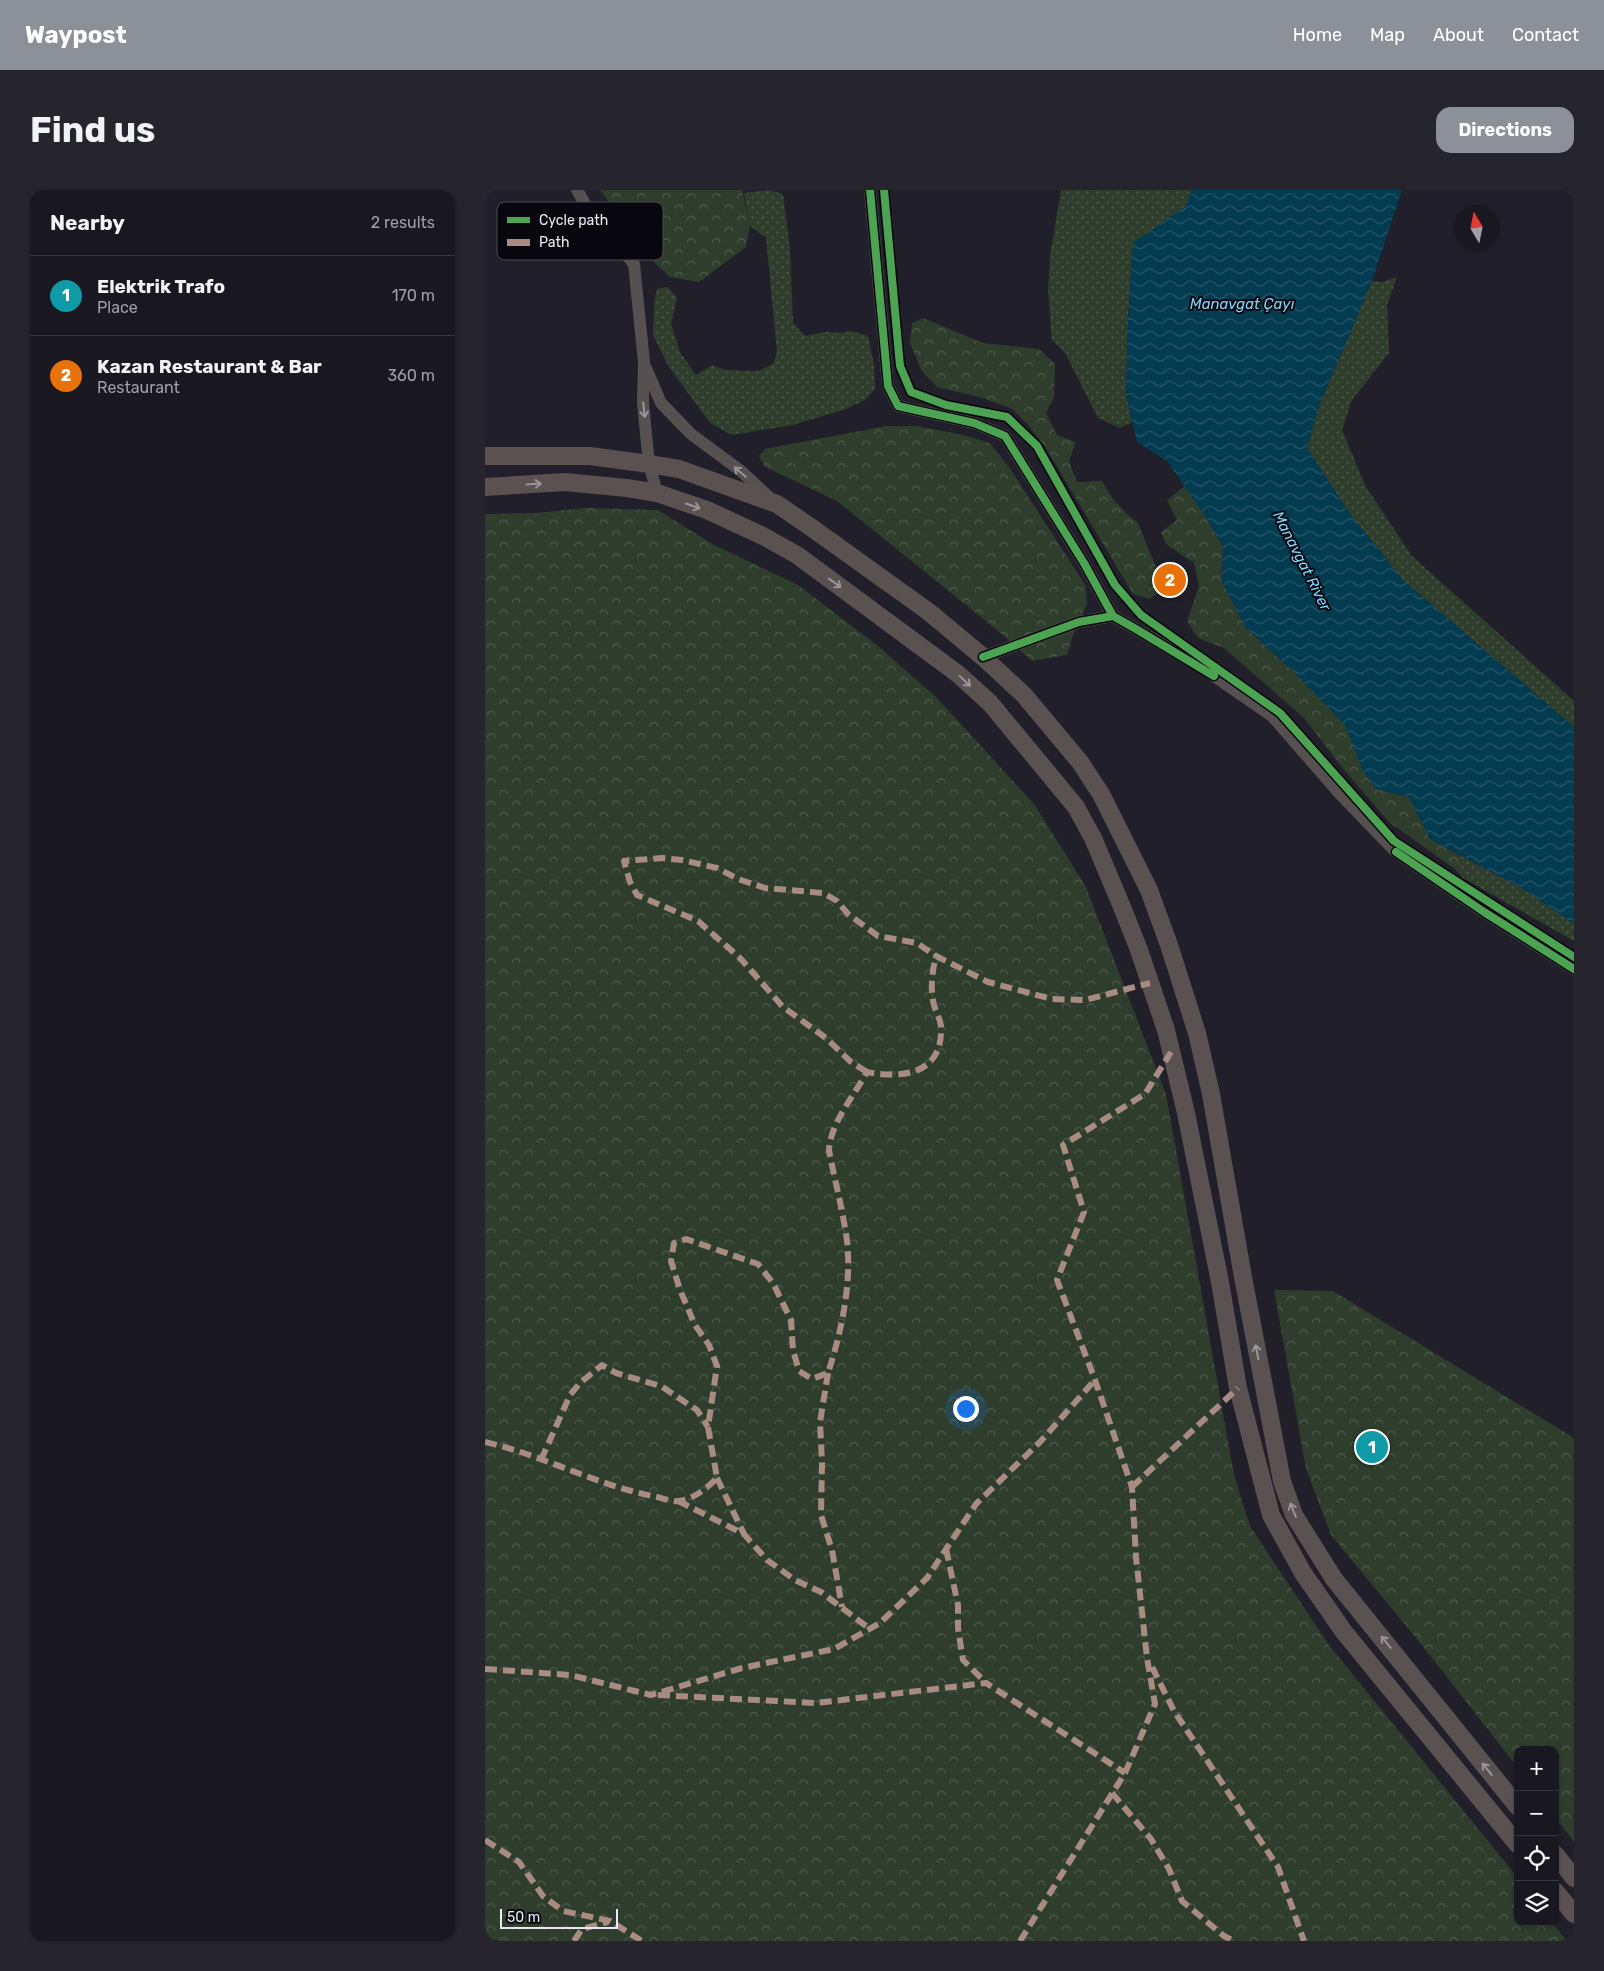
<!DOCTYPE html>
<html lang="en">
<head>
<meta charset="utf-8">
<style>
	body { margin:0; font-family:Rubik,sans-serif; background:#26242c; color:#f1f3f6 }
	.controls { position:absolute; right:15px; bottom:15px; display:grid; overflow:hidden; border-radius:10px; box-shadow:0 1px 4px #0004 }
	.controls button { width:45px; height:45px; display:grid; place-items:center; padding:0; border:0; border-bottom:1px solid #37363d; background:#19171f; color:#f1f3f6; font:25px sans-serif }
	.compass { position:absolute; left:969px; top:15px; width:45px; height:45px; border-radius:50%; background:#19171f; box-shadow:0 1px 4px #0004; rotate:350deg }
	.scale { position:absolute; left:15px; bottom:12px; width:118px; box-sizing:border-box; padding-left:5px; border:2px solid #e9e8f4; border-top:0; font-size:14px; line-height:18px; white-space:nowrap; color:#e9e8f4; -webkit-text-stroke:4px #08070e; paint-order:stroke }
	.you { position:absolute; left:480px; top:1218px; width:18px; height:18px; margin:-12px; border:4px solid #fff; border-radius:50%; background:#1a73e8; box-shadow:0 0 0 8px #1a73e833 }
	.badge { display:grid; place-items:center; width:32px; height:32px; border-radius:50%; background:#8c9099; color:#fff; font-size:16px; font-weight:700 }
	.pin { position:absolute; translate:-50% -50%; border:2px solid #fff; box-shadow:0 1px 5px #0006 }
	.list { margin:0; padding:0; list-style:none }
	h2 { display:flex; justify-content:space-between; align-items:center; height:65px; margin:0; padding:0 20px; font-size:21px }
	h2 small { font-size:16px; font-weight:400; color:#9f9fa4 }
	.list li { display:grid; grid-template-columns:32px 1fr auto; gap:15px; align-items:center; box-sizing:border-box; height:80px; padding:0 20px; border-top:1px solid #37363d }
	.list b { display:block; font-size:19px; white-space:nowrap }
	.list p { margin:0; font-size:16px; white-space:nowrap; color:#9f9fa4 }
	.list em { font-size:16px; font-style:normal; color:#9f9fa4 }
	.icon { flex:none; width:28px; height:28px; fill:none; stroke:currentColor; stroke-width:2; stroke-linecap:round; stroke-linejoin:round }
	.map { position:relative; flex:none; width:1089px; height:1751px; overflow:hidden; border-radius:15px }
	header { display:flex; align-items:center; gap:30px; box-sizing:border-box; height:70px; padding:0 25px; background:#8c9099; color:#fff }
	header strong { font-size:24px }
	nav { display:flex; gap:28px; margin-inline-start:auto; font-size:18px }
	.intro { display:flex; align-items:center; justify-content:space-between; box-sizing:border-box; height:120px; padding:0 30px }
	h1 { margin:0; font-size:35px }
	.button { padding:12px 22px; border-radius:15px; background:#8c9099; color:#fff; font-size:18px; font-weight:700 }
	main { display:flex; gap:30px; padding:0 30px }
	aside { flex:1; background:#19171f; border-radius:15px; box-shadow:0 1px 4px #0004 }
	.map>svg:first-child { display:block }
	.green { fill:url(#green-dots) }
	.forest { fill:url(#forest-crowns) }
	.water { fill:url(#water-waves) }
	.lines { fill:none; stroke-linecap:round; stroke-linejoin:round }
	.minor { stroke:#575051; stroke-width:12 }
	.secondary { stroke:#5a5151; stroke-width:18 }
	.quiet { stroke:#a88b81; stroke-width:6; stroke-dasharray:12 6; stroke-linecap:butt }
	.cycleway-casing { stroke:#08070e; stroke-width:11 }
	.cycleway { stroke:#4ca352; stroke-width:8 }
	.oneway { stroke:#99949a }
	.oneway2 { stroke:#9a959a }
	.labels { text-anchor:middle; stroke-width:4; stroke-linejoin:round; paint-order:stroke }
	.water-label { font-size:15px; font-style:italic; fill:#7fd3f9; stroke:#08070e }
	.key { fill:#08070e; stroke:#4c4a53; stroke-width:1 }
	.key-label { font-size:14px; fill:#e9e8f4 }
</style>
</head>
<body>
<header>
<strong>Waypost</strong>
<nav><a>Home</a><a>Map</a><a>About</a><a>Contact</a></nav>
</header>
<div class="intro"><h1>Find us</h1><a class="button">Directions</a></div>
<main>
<aside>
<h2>Nearby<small>2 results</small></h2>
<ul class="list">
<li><span class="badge" style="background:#0f9aa8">1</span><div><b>Elektrik Trafo</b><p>Place</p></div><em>170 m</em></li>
<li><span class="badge" style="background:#e8710a">2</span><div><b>Kazan Restaurant &amp; Bar</b><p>Restaurant</p></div><em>360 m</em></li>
</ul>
</aside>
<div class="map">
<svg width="1089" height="1751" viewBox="0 0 1089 1751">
	<defs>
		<pattern id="green-dots" width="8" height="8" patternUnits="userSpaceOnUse" patternTransform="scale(1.25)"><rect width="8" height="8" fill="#2f3e2c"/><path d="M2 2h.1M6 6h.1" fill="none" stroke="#4d5a4b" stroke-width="1.8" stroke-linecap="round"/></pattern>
		<pattern id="forest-crowns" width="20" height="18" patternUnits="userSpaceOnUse" patternTransform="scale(1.25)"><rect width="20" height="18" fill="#2f3e2c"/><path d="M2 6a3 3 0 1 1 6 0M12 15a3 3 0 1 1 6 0" fill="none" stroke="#4d5a4b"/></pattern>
		<pattern id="water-waves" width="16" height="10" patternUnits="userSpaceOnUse" patternTransform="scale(1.25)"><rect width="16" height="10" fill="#033b50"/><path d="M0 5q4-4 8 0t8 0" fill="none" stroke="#28576a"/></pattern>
	</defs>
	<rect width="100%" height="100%" fill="#211f29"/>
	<path class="green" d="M284,0L298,4L305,58L308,132L320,146L340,142L356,143L366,141L383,146L389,175L390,199L380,210L361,219L308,235L247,245L225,233L184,177L168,145L169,112L172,99L183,97L192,108L186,134L195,162L211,185L227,175L241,180L273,181L288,174L292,162L281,48L265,36L259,3Z
		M576,0H707L701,16L648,53L643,129L641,204L647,232L635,238L613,228L580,163L567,150L563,100L565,66Z
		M912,87L902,115L904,163L867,210L857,240L881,297L927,366L1089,511V537L918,390L865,324L822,258L834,216L887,91L897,92Z
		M974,665L1037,698L1089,734V751L978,688L971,680Z"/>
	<path class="forest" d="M115,0H257L265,36L261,57L214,92L185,87L167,70Z
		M438,128L498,153L554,159L570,174L569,208L561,223L572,245L591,252L584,271L592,292L617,291L628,309L642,324L653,333L674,385L675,402L664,409L648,404L559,255L544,236L527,219L498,208L452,197L436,180L425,153L427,133Z
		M401,236H432L478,245L505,253L524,277L601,396L602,414L588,445L582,465L547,471L512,440L352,311L280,277L274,266L280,259Z
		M700,296L722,329L738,357L737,392L761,438L807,480L861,535L878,581L891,599L924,607L945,649L974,665L971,680L904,632L859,580L819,528L739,458L713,448L702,431L714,396L709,373L681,354L676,342L692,330L682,310Z
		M100,318L173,320L229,355L313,395L393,456L452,508L549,614L601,697L681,904L749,1285L765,1336L844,1455L1033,1688V1732H1067L1081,1751H0V324L51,323Z
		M789,1100L848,1101L1089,1248V1652L1070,1627V1560H1033V1578L932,1449L846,1345L821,1279Z"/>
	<path class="water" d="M707,0H917L887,91L834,216L822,258L865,324L918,390L1089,537V734L1037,698L945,649L924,607L891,599L878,581L860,535L807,480L761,438L737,392L738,357L722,329L682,271L652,252L641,204L643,129L648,53L701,16Z"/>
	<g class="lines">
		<path class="minor" d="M92,0L102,17L149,74L159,172L158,213L164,274L172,303
			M385,0L403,196L413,216L489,233L520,246L599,373L628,426
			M161,178L176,213L206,244L256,281L286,309
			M498,467L594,432L628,426L651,439L719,479L787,526L855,604L910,661L999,722L1089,779"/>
		<path class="secondary" d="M0,266H105L164,274L194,279L292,314L327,338L444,422L498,467L539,505L595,572L616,604L664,700L684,755L712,843L726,904L758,1087L797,1291L809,1325L849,1389L1033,1617
			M0,297L80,292L142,298L172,303L222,320L278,346L312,365L473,484L505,513L591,617L608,648L637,717L654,760L681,840L701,923L735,1092L753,1198L786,1325L818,1383L859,1442L1033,1655
			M1070,1664L1089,1688
			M1070,1701L1089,1724"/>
		<path class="quiet" d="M382,882L366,872L341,848L298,817L255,768L213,731L152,705L145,692L139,671L177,668L197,670L232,678L253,689L280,698L338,703L352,711L363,724L393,746L432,753L451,766
			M343,1183L335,1232L337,1273L336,1325L347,1360L357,1417
			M0,1252C57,1265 109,1294 167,1306C175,1307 186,1312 194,1311C209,1309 222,1298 232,1288L223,1237L232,1176L224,1155L210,1135L195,1100L186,1071L189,1053L201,1049L273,1074L288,1093L306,1130L308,1160L314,1181L327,1189L343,1183C356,1143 367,1094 362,1051C358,1021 350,991 344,961C345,933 369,906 382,882C418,889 458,884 456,837C456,830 451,823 449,815C445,799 447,782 451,766L503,792L567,809L600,810L665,793
			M56,1270L85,1205L95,1193L117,1175L131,1183L176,1196L212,1220L223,1237
			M232,1288L259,1344
			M647,1297L753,1198
			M193,1311L259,1344L282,1370L310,1390L336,1402L385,1439
			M461,1359L473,1415V1438L478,1470L501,1493
			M667,1477L689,1521L793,1677L819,1751
			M0,1479L85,1485L166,1505L257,1478L349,1459L395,1433L442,1388L491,1314L555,1252L610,1190
			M173,1505L331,1513L501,1493L640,1583
			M627,1603L666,1649L684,1679L697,1711L739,1746L749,1751
			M0,1650L34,1672L58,1706L78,1721L125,1731L157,1751
			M89,1751L97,1739L123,1732
			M535,1751L640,1583L670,1514L662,1468L651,1367L647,1297L610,1190L572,1090L599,1022L578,955L660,904L686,862"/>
		<g class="cycleway-casing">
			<path id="cycleway" d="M385,0L403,196L413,216L489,233L520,246L599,373L628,426
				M399,0L415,176L426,202L461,215L522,227L552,256L630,395L656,425L795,523L909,651L1089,767
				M498,467L594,432L628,426L651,439L729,486
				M911,662L999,722L1089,779"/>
		</g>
		<use href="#cycleway" class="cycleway"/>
	</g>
	<defs><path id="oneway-shaft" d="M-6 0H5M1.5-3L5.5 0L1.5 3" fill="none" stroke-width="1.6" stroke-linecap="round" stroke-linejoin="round" transform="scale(1.25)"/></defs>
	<g class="oneway">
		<use href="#oneway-shaft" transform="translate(159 220) rotate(84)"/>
		<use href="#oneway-shaft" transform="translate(255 282) rotate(-140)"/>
	</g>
	<g class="oneway2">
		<use href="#oneway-shaft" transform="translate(49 294) rotate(-4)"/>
		<use href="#oneway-shaft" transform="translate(208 316) rotate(19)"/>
		<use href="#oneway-shaft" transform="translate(350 393) rotate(36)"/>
		<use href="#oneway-shaft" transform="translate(480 491) rotate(43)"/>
		<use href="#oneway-shaft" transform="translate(772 1162) rotate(-101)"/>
		<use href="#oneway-shaft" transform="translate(808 1320) rotate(-112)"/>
		<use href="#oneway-shaft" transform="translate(901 1452) rotate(-129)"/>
		<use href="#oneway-shaft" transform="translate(1002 1579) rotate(-129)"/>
	</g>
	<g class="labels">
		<g class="water-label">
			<text x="757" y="119">Manavgat Çayı</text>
			<text transform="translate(817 371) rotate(63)" y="5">Manavgat River</text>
		</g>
	</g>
	<rect x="12" y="12" width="166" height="58" rx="8" class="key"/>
	<rect x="22" y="27" width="23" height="6" fill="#4ca352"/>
	<rect x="22" y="49" width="23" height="7" fill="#a88b81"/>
	<g class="key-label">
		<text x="54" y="35">Cycle path</text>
		<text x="54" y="57">Path</text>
	</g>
</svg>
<div class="controls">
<button>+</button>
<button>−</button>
<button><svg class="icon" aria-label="locate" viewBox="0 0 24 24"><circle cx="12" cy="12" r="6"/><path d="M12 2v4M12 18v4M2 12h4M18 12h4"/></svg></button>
<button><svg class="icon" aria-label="layers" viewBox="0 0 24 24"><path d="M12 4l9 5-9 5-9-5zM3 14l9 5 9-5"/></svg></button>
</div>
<svg class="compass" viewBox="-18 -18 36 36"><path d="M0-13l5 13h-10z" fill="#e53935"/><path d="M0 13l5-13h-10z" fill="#9f9fa4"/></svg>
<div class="scale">50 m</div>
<div class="you"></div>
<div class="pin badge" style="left:887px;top:1257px;background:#0f9aa8">1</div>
<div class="pin badge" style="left:685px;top:390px;background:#e8710a">2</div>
</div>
</main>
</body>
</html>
